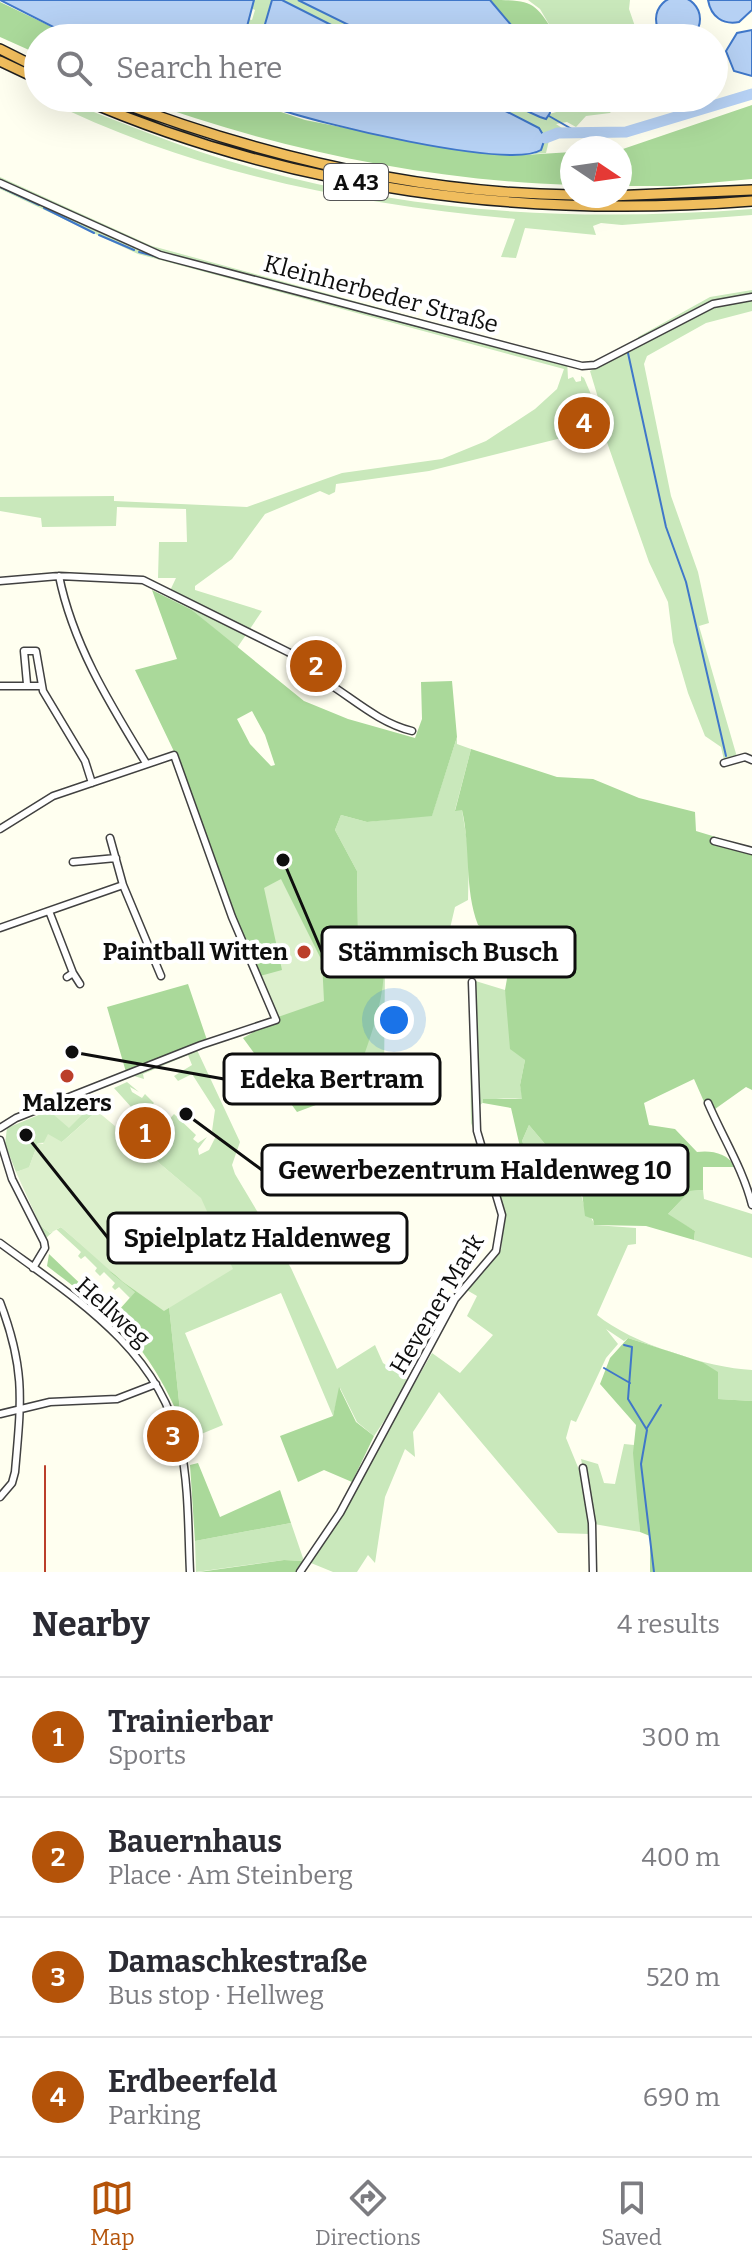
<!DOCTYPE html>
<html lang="en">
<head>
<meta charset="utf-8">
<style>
	body { margin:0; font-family:Bitter,serif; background:#f7f7f7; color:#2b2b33 }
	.compass { position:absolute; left:560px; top:136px; width:72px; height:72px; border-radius:50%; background:#fff; box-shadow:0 8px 32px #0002; rotate:103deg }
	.you { position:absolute; left:394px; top:1020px; width:28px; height:28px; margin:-20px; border:6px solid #fff; border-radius:50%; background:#1a73e8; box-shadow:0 0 0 12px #1a73e833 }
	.badge { display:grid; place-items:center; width:52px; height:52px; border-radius:50%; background:#b45309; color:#fff; font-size:26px; font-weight:700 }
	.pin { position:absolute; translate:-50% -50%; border:4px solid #fff; box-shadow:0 2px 8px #0006 }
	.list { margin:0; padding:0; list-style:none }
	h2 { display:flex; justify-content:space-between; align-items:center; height:104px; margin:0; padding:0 32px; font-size:34px }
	h2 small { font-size:26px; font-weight:400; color:#7c7c81 }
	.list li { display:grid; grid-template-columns:52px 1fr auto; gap:24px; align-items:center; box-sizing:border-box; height:120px; padding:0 32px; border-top:2px solid #e1e1e2 }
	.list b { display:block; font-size:30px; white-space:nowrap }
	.list p { margin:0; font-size:26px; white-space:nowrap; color:#7c7c81 }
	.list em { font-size:26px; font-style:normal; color:#7c7c81 }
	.icon { flex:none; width:44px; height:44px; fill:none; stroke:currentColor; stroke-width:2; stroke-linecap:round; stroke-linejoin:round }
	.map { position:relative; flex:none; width:752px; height:1572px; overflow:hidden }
	.search { position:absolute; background:#fff; box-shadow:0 8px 32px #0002; left:24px; right:24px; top:24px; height:88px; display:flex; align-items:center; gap:20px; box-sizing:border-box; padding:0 28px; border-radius:44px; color:#7c7c81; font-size:30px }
	.sheet { height:584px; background:#fff }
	nav { display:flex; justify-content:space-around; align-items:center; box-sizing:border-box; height:112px; border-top:2px solid #e1e1e2; background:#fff; font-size:22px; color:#7c7c81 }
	nav a { display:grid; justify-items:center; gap:4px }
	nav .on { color:#b45309 }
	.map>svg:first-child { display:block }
	.green { fill:#c9e8bb }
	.forest { fill:#aad99a; fill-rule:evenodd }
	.pitch { fill:#dcf0cc }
	.water { fill:#b6d1f4; stroke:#3f77c9; stroke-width:2 }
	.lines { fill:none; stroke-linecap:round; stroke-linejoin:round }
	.stream { stroke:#3f77c9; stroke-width:2 }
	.river { stroke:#b6d1f4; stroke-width:11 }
	.minor-casing { stroke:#414141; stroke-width:9 }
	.highway-casing { stroke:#1f1f1f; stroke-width:12 }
	.minor { stroke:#fff; stroke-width:6 }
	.highway { stroke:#f0bd5d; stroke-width:9 }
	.rail { stroke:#bb3f2a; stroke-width:2 }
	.poi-dot { fill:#bb3f2a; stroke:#fff; stroke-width:3 }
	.labels { text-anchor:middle; stroke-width:8; stroke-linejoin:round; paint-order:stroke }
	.shield { fill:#fff; stroke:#565656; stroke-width:2 }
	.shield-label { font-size:22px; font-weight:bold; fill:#0e0e0e }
	.street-label { font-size:24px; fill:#0e0e0e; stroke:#fff }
	.poi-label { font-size:24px; font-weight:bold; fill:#0e0e0e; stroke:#fff; text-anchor:end }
	.leader { fill:none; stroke:#0e0e0e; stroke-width:3 }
	.callout-dot { fill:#0e0e0e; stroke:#fff; stroke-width:3 }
	.callout { fill:#fff; stroke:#0e0e0e; stroke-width:3 }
	.callout-label { font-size:26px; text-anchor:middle; font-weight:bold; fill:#0e0e0e }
</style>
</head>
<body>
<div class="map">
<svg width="752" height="1572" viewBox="0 0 752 1572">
	<rect width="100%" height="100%" fill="#fffff0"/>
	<path class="green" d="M254,0H272L261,38H244L248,19L252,20L255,10L251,8Z
		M282,0H298L377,38H357Z
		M528,0H630L629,9L639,38H557L540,9Z
		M42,98H58C120,122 182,148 246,166C414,214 579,222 752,209V215L622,225L601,223L593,226L596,235L525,228L516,258L501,257L515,219C351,204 190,172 42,98Z
		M480,98H498L540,117L579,105L576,98H622L610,113L586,116L576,127L567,122L556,124L565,130L551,132L546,153L534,154L541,150L545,138Z
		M0,177L152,246L567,359L568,379L573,377L576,382L581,381V376L584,378L599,413L602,411L590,371L636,348L638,337L710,297L752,290V311L706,323L647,356L644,364L671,496L698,572L709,623L699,626L737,757L724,760L721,747L705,736L688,693L673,642L668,602L649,562L602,428L429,471L336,484L335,492L329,495L320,491L265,514L232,559L195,586V590L262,611L237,648L192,610L167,597L176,578H158L159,542H187L186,509L117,507L116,526L42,527L41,518L0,511V497L114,496V501L247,507L342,473L442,459L486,441L535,409L557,389L564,369L138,254L0,189Z
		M457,737V744L471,749L455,810H462L469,853L468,900L455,907L440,971L385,965L384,1081L351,1092L374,1023L383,952L363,943L358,934L357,871L335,830L341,815L367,822L432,815Z
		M469,979L505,990L525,1060L520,1085L523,1099C461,1095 474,1113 485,1162L529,1160L522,1141L529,1125L550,1150L570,1156L584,1205L595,1225L636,1228V1244L628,1245L597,1315C631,1343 708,1368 752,1370V1401L717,1399L702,1362L628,1338L624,1341L606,1329L618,1344L606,1358L576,1422L571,1420L566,1438L582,1477L590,1534L558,1533L439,1392L413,1432L415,1457L405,1449L385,1497L375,1563L368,1555L357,1572H333L311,1563L432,1353L460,1373L493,1335L467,1316L477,1296L465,1289L453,1309L495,1248L501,1250L505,1215L471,1123Z
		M197,1050L240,1142L232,1165L235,1174L291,1268L337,1369L375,1345L383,1363L410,1382L374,1436L357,1422L340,1388L333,1416L281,1293L185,1333L223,1425L194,1437L197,1448L188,1451L177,1412L180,1411L169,1306L192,1191L146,1152L170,1126L167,1122L174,1114L196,1135L193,1139L198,1143L207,1137L198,1149L199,1155L209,1150L216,1136L212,1131L215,1110L192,1074L178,1081L174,1076L192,1065L188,1055L143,1074L144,1079L134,1076Z
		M127,1082L139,1092L130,1087L132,1092L142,1098L145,1094L154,1103L141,1118L114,1088Z
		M80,1098L97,1111L62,1142L38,1143L29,1168L16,1172L5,1144L7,1128Z
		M703,1190L704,1199L752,1214V1258L694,1240L695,1231L667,1215L690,1191Z
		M40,1225L50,1233L61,1227L136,1291L130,1298L119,1287L115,1290L112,1287L115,1283L104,1272L100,1276L95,1271L97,1268L85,1256L81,1259L78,1256L81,1252L56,1229L46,1238Z
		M624,1444L634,1445L640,1532L594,1524L581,1459L598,1464L604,1483L615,1484Z
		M291,1523L304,1561L284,1560L196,1572L195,1541Z"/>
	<path class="forest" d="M490,0C533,0 535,1 557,38H522Z
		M0,2L75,38H38V54L0,37Z
		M136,98L248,101L305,120L438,146L524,155L572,152V185C423,180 276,149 136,98Z
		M752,105V179L675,186H620V150Z
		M152,590L192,610L304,701L348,719L415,738L422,719L421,682L452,681L457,737L432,816L367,822L341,815L335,830L357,871L358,934L363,943L383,952C389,998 365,1050 351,1092L297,1112L243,1038L277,1019L224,893L180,764L135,670L177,659ZM252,711L265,735L275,765L271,766L250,744L237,719Z
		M471,749L557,777L593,779L639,798L695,812L696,831L752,848V1090L746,1087L715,1109L705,1104L694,1079L644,1103L649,1125L675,1129L697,1152C711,1150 728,1153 735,1167H703V1190L690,1191L668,1214L695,1231L694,1240L646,1226L594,1225L593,1219L585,1216L582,1193L570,1156L550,1150L529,1125L522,1141L530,1160H523L511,1108L483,1103V1099H522L520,1085L525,1060L510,1049L505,990L512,950L506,939L478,925C464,888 471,849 462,810L455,811Z
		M188,984L207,1040L126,1072L107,1007Z
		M49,1254L89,1292L119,1310L135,1292L109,1271L169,1306L180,1411L177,1412C143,1337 110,1314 47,1266Z
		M628,1338L702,1362L718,1372V1399L752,1401V1572H650V1536L640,1532L633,1453L636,1425L600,1384L610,1358Z
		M339,1387L356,1422L374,1436L352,1482L324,1470L298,1482L280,1436L333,1416Z
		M198,1463L220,1517L280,1490L291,1523L195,1541L190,1465Z
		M284,1560L304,1561L298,1572H199Z"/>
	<path class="pitch" d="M281,879L322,961L324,1001L278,1017L260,976L282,970L264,888Z
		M84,1102L90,1107L69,1128L54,1115L55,1111Z
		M97,1111L201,1198L233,1269L164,1311L123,1282L61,1227L50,1233L40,1225L16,1172L29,1167L38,1143L43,1144L48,1134L62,1142Z"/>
	<path class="water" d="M656 19a22 22 0 1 1 44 0a22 22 0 1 1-44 0Z
		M0,0H254L244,38H75Z
		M272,0H282L357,38H261Z
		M298,0H490L522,38H375Z
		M708,0H752V10L739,22C723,25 711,17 708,0Z
		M752,30V76L734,71L726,51L737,33Z
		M269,98H480L539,128L545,138L541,150C509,170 312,122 272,107Z
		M498,98H548L550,113L546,119L540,117Z"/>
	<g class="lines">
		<path class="stream" d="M549,116L577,132
			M0,187L39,205
			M44,208L94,233
			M99,235L134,250
			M139,252L429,329
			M628,353L666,527L686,582L726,756
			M624,1345L632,1347L628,1399L647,1430L641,1464L654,1572
			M604,1368L630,1383
			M647,1428L661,1405"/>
		<path class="river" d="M545,138L558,133L626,132L752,94"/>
		<g class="minor-casing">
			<path id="minor" d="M0,183L160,255L582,366L595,365L713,304L752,297
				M59,576C73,645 110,704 146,763
				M0,581L59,576L143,580L288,652L302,660L300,666L307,671C344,689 372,721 412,731
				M27,684L24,651H36L43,691L85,761L92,783
				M0,686H41
				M724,763L745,757L752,760
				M0,829L53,796L174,755L232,917L276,1020L201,1045L16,1118L0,1128
				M110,838L123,885
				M714,841L752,851
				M73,862L116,858
				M49,911L73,973
				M0,928L123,885L161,976
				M67,977L73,973L80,984
				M708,1103C723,1138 743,1169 752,1205
				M0,1140L12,1179L44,1242L45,1248L33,1268
				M0,1243C73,1297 158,1348 180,1444C189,1485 188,1530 190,1572
				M0,1302C26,1370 21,1402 15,1472L12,1483L0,1497
				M0,1414L50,1402L117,1399L156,1384
				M583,1468L592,1523L593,1572
				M300,1572L340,1513L455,1299L496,1251L502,1215L477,1131L472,982"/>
		</g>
		<g class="highway-casing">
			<path id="highway" d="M0,49L38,68
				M0,61L38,79
				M80,98C291,190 524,219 752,201
				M109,98C257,155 413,193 572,195
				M611,196L752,190"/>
		</g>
		<use href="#minor" class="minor"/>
		<use href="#highway" class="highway"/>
		<path class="rail" d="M45,1572V1466"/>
	</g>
	<g class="poi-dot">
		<circle cx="304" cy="952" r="8"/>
		<circle cx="67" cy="1076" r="8"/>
	</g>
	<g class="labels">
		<rect class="shield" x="324" y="164" width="64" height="36" rx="6"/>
		<g class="shield-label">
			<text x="356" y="190">A 43</text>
		</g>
		<g class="street-label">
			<text transform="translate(381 294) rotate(15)" y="8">Kleinherbeder Straße</text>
			<text transform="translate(437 1304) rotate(-59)" y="8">Hevener Mark</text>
			<text transform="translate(113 1312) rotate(42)" y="8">Hellweg</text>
		</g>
		<g class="poi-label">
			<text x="288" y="960">Paintball Witten</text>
			<text x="67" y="1111" text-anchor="middle">Malzers</text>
		</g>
	</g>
	<path class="leader" d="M283 860L322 952M72 1052L224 1079M186 1114L262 1170M26 1135L108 1238"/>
	<g class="callout-dot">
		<circle cx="283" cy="860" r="8"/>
		<circle cx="72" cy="1052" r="8"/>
		<circle cx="186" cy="1114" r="8"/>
		<circle cx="26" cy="1135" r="8"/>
	</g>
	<g class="callout">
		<rect x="322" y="927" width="253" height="50" rx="8"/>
		<rect x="224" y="1054" width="216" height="50" rx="8"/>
		<rect x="262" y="1145" width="426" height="50" rx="8"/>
		<rect x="108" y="1213" width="299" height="50" rx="8"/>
	</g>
	<g class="callout-label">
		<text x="448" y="961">Stämmisch Busch</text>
		<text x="332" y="1088">Edeka Bertram</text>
		<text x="475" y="1179">Gewerbezentrum Haldenweg 10</text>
		<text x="257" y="1247">Spielplatz Haldenweg</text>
	</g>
</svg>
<svg class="compass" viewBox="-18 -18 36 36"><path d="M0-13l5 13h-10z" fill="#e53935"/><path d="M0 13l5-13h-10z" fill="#7c7c81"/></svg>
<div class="you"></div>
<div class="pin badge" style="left:145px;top:1133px">1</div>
<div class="pin badge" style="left:316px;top:666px">2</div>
<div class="pin badge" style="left:173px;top:1436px">3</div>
<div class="pin badge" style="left:584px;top:423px">4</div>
<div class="search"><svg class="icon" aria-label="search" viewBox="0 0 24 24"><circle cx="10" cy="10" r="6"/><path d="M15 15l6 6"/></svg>Search here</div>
</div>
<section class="sheet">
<h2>Nearby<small>4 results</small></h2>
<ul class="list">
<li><span class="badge">1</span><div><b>Trainierbar</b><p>Sports</p></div><em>300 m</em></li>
<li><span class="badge">2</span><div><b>Bauernhaus</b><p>Place · Am Steinberg</p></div><em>400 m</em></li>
<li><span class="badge">3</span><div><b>Damaschkestraße</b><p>Bus stop · Hellweg</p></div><em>520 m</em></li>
<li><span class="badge">4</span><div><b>Erdbeerfeld</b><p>Parking</p></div><em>690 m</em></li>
</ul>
</section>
<nav>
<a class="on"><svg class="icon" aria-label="map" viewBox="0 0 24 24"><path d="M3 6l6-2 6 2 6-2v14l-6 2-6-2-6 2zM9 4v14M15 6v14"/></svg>Map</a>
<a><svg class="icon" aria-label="directions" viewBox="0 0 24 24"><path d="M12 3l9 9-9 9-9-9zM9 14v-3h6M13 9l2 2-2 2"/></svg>Directions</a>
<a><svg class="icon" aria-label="saved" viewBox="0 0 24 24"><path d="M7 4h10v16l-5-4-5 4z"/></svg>Saved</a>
</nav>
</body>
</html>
